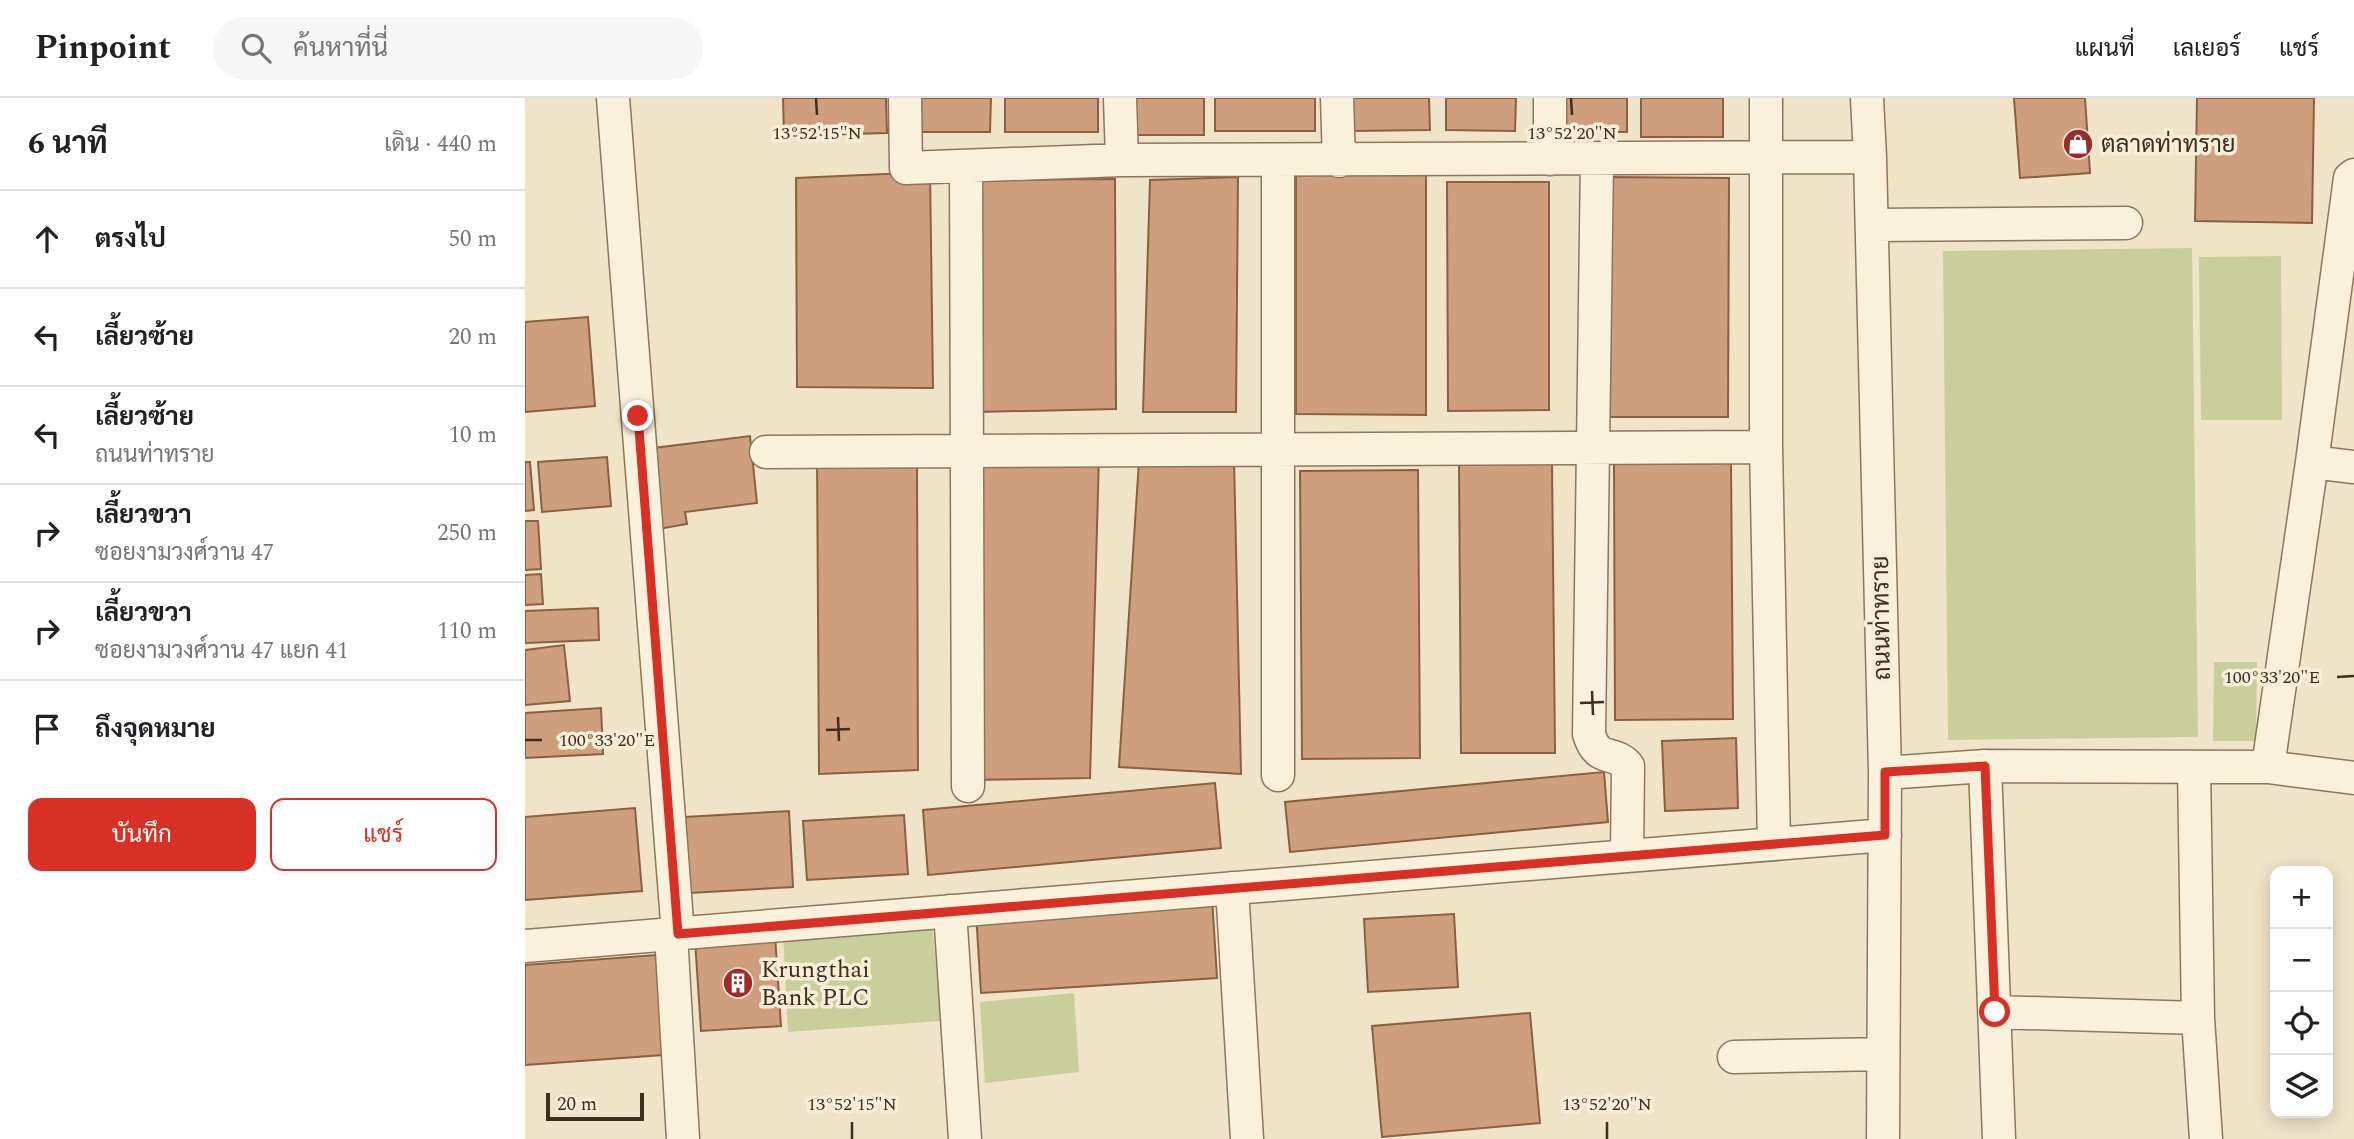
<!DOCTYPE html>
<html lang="th">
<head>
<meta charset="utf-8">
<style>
	body { margin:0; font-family:Spectral,Sarabun,serif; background:#f6f6f6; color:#202124 }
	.controls { position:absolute; right:21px; bottom:21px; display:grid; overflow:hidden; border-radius:14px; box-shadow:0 4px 18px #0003 }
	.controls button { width:63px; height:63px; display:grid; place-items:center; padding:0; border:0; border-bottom:2px solid #e0e0e0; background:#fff; color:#202124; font:35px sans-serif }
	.scale { position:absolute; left:21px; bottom:18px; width:98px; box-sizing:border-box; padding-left:7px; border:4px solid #3d2e20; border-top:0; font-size:19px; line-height:24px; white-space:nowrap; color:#3d2e20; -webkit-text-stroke:5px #f7eed8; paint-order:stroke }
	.stop { position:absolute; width:21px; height:21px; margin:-16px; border:5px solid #d93025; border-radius:50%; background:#fff }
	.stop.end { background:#d93025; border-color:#fff; box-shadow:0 2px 7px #0008 }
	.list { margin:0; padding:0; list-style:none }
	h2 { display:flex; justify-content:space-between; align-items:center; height:91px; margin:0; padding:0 28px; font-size:30px }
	h2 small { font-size:23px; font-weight:400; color:#757577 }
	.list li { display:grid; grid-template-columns:46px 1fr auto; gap:21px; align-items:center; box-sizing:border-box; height:98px; padding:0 28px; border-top:2px solid #e0e0e0 }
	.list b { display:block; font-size:26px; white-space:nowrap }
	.list p { margin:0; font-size:23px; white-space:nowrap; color:#757577 }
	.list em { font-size:23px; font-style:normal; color:#757577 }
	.actions { display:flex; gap:14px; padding:21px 28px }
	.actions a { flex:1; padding:16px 0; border:2px solid #d93025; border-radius:14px; text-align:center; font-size:24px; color:#d93025 }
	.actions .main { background:#d93025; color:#fff }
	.icon { flex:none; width:38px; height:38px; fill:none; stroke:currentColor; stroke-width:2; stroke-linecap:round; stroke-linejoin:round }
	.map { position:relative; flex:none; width:1829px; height:1041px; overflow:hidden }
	header { display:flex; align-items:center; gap:42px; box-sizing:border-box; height:98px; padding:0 35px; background:#fff; border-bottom:2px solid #e0e0e0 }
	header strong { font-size:33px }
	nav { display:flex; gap:38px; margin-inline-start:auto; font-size:24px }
	.search { width:490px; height:63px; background:#f6f6f6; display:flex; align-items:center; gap:18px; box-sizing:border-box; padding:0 24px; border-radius:38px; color:#757577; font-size:26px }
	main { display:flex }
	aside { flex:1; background:#fff }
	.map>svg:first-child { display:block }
	.green { fill:#c9cf9b }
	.building { fill:#cf9f7d; stroke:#8d5f41; stroke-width:2 }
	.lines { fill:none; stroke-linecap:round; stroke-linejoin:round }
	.minor-casing { stroke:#8d765c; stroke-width:35 }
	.minor { stroke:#faf1dc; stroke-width:32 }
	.route { stroke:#d93025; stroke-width:9 }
	.ticks { fill:none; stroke:#3d2e20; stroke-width:2.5 }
	.labels { text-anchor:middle; stroke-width:7; stroke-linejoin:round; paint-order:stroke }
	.poi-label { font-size:24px; fill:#3d2e20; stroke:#f7eed8; text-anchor:start }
	.street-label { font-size:24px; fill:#3d2e20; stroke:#f7eed8 }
	.ticks-label { font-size:18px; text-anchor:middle; fill:#3d2e20; stroke:#f7eed8; stroke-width:7; stroke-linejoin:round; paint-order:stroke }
</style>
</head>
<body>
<header>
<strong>Pinpoint</strong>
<div class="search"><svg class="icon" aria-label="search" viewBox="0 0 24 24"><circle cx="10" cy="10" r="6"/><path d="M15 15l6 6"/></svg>ค้นหาที่นี่</div>
<nav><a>แผนที่</a><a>เลเยอร์</a><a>แชร์</a></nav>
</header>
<main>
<aside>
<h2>6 นาที<small>เดิน · 440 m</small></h2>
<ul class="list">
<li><svg class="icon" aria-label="ahead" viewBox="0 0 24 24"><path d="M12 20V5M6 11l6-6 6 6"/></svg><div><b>ตรงไป</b></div><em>50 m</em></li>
<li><svg class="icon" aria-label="left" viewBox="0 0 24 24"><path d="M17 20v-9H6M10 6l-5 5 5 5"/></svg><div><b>เลี้ยวซ้าย</b></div><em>20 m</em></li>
<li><svg class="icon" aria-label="left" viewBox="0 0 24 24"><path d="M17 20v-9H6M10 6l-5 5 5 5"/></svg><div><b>เลี้ยวซ้าย</b><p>ถนนท่าทราย</p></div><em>10 m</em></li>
<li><svg class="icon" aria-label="right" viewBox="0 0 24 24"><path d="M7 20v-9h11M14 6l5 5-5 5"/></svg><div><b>เลี้ยวขวา</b><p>ซอยงามวงศ์วาน 47</p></div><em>250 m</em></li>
<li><svg class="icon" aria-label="right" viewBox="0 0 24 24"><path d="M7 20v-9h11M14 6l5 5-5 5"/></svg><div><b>เลี้ยวขวา</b><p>ซอยงามวงศ์วาน 47 แยก 41</p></div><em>110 m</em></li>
<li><svg class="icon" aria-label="arrive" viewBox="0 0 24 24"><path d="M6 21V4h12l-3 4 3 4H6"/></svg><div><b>ถึงจุดหมาย</b></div></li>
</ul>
<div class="actions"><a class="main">บันทึก</a><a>แชร์</a></div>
</aside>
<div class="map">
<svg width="1829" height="1041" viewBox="0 0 1829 1041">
	<rect width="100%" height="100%" fill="#f0e4c8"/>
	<path class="green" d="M1667,150L1673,639L1423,642L1418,153Z
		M1756,158L1757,322H1676L1674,159Z
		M1689,564H1732L1731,643H1688Z
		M407,823L416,923L263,934L258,835Z
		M549,895L554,974L460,985L455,904Z"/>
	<path class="building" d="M258,0H361L362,35L259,38Z
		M388,0H466L465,34H388Z
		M480,0H573V34H480Z
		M609,0H679V37H609Z
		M690,0H790V33H690Z
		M824,0H904L905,32L824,33Z
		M921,0H991L990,33L921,32Z
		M1028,0H1102V34L1027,33Z
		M1116,0H1198V39H1116Z
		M1489,0H1560L1565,75L1495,80Z
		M1672,0H1789L1787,125L1670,123Z
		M405,74L408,290L272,289L271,80Z
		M771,75H901V317L771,316Z
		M713,79L711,314H618L625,82Z
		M1086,79L1204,80L1203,319H1085Z
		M590,81L591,311L452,314L455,82Z
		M922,84H1024V312L923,313Z
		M63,219L70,308L0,314V224Z
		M225,338L232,405L160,414L162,426L133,431L129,350Z
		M292,357L392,361L393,672L294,676Z
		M457,358H574L565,680L445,682Z
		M82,359L86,408L17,414L13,364Z
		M709,361L716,676L594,669L614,363Z
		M0,364H5L9,412L0,413Z
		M934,365H1027L1030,655H936Z
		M1206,365L1208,621L1090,622L1089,366Z
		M893,372L895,660L777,661L775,373Z
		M0,423H13L16,471L0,472Z
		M16,476L18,506L0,507V477Z
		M73,510L74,542L0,545V513Z
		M39,547L45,603L0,607V552Z
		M76,610L78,656L0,660V615Z
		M1211,640L1213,710L1140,713L1137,643Z
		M1079,674L1083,724L765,754L760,704Z
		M690,685L696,750L403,777L398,712Z
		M110,710L117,793L0,802V719Z
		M264,713L268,789L165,795L160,719Z
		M379,717L383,776L282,782L278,723Z
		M687,799L692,880L456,895L451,815Z
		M929,816L933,889L843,894L839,821Z
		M250,837L256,928L176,933L170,842Z
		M131,857L138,957L0,967V867Z
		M1005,915L1015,1025L857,1039L847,928Z"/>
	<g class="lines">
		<g class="minor-casing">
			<path id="minor" d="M88,0L153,836
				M380,0L381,70L597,62L1345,59
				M595,0L597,62
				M812,0L814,63
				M1241,0V349L1249,746
				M1342,0L1345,59L1360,675L1358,1041
				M1025,61V0
				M1072,61L1064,636C1073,666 1088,651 1103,668L1102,758
				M441,68L443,688
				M1347,127L1601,125
				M241,354L1241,349
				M1787,364L1829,369
				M1460,668L1474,1041
				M1669,669L1673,920L1681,1041
				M1743,669L1787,364L1825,80L1829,77
				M1360,675L1460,668L1743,669L1829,680
				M753,677V62
				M707,790L722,1041
				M425,813L440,1041
				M146,836L158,1041
				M0,848L1360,737
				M1470,914L1673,920
				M1209,959L1358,956"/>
		</g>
		<use href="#minor" class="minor"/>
	</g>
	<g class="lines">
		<path class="route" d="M113,318L153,836L1360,737V674L1460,668L1470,914"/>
	</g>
	<path class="ticks" d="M291,0L292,17M1046,0L1047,17M1812,579L1829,578M1067,593L1068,617M1055,605L1079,604M313,619L314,643M301,632L325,631M0,642H17M327,1024V1041M1082,1024V1041"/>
	<defs>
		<g id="shop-disc" transform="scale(1.575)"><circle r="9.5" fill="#9e2a2b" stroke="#f7eed8"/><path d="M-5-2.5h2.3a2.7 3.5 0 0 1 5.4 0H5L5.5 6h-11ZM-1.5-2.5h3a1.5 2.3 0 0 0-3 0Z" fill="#fff"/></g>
		<g id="building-disc" transform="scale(1.575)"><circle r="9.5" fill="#9e2a2b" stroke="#f7eed8"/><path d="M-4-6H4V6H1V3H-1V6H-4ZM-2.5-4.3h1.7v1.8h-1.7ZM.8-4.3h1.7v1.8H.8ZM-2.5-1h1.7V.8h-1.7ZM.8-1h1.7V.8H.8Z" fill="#fff"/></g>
	</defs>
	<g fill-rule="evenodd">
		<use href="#shop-disc" x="1553" y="46"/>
		<use href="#building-disc" x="213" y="885"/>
	</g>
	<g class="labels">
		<g class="poi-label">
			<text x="1576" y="54">ตลาดท่าทราย</text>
			<text x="236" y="879">Krungthai<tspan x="236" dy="28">Bank PLC</tspan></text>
		</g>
		<g class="street-label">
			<text transform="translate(1356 520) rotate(-91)" y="8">ถนนท่าทราย</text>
		</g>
	</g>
	<g class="ticks-label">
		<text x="292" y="41">13°52'15"N</text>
		<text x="1047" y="41">13°52'20"N</text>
		<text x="1747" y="585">100°33'20"E</text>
		<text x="82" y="648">100°33'20"E</text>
		<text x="327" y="1012">13°52'15"N</text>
		<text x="1082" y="1012">13°52'20"N</text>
	</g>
</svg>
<div class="controls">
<button>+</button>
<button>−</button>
<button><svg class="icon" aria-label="locate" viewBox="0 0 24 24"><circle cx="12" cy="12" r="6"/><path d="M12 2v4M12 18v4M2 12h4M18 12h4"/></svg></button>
<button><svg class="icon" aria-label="layers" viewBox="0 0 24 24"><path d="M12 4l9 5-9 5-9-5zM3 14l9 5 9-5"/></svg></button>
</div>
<div class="scale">20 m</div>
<div class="stop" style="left:1470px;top:914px"></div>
<div class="stop end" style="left:113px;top:318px"></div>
</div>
</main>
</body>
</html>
